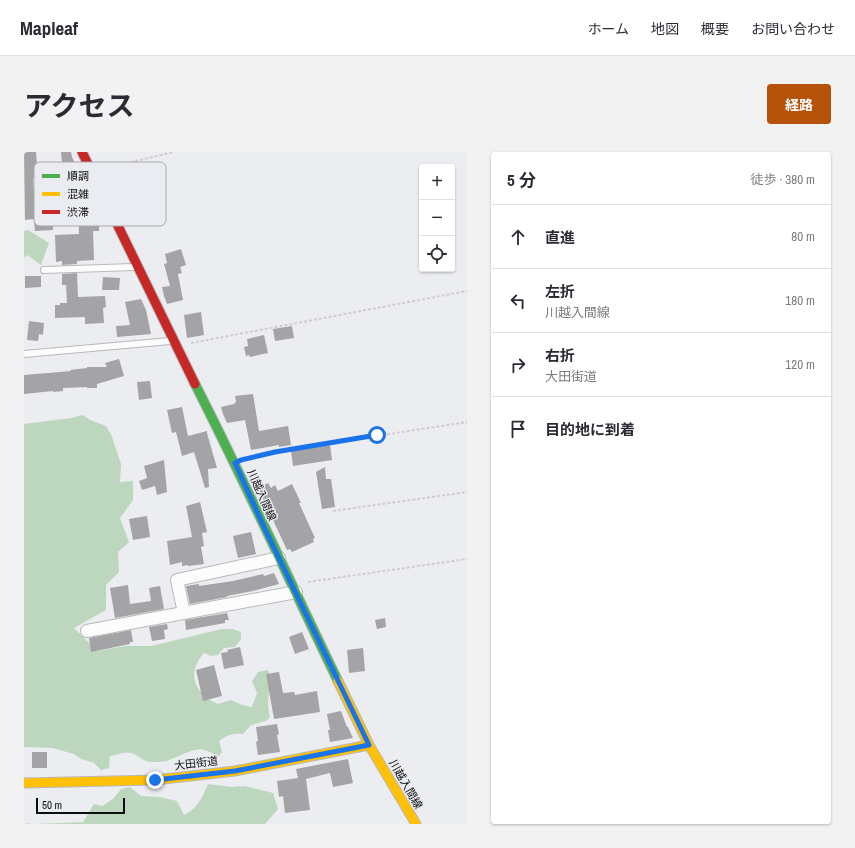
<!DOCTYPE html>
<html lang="ja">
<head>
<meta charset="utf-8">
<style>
	body { margin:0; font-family:"Archivo Narrow","Noto Sans JP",sans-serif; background:#f2f2f3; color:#2b2b33 }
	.controls { position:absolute; right:12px; top:12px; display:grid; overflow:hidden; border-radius:4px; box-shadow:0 1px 3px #0004 }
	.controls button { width:36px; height:36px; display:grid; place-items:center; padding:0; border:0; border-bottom:1px solid #e1e1e2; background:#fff; color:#2b2b33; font:20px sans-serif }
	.scale { position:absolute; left:12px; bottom:10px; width:89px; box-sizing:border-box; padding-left:4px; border:2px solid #0c0d0f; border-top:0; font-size:11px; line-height:14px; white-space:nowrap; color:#0c0d0f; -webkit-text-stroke:3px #eaecf2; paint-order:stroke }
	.stop { position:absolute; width:12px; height:12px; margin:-9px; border:3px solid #1a73e8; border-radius:50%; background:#fff }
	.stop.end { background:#1a73e8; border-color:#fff; box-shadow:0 1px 4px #0008 }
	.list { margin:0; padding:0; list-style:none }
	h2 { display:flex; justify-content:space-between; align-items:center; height:52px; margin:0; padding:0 16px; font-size:17px }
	h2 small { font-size:13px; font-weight:400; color:#7c7c81 }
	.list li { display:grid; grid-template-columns:26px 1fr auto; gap:12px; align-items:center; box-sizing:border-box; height:64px; padding:0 16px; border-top:1px solid #e1e1e2 }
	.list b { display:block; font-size:15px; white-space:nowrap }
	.list p { margin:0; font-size:13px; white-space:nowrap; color:#7c7c81 }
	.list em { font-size:13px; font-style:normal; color:#7c7c81 }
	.icon { flex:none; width:22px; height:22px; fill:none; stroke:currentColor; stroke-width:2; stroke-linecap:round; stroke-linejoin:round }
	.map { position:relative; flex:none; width:443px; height:672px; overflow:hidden; border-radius:4px }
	header { display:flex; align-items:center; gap:24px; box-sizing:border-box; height:56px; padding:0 20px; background:#fff; border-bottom:1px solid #e1e1e2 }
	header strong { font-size:19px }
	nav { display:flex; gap:22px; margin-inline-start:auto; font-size:14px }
	.intro { display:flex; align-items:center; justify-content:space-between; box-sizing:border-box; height:96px; padding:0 24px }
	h1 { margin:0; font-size:28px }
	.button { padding:10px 18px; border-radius:4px; background:#b45309; color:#fff; font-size:14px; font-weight:700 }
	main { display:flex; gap:24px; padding:0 24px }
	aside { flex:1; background:#fff; border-radius:4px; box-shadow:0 1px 3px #0004 }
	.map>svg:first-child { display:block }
	.forest { fill:#bdd7bf }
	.building { fill:#a4a4a7 }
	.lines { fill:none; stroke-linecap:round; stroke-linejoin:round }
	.lane-casing { stroke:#b8b9bb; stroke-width:8 }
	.street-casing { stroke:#b8b9bb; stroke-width:14 }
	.fast-casing { stroke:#b8b9bb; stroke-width:11 }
	.slow-casing { stroke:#b8b9bb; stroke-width:11 }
	.jam-casing { stroke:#b8b9bb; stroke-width:11 }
	.path { stroke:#cececf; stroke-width:2; stroke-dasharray:3 2; stroke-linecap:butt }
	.lane { stroke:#fcfcfd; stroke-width:6 }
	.street { stroke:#fcfcfd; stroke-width:12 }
	.fast { stroke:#4caf50; stroke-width:9 }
	.slow { stroke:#ffc107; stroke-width:9 }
	.jam { stroke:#c62828; stroke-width:9 }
	.route { stroke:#1a73e8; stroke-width:5 }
	.labels { text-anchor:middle; stroke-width:3; stroke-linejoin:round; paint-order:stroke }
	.street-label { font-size:11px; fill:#0c0d0f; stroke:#eaecf2 }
	.key { fill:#eaecf2; stroke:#a7a9ae; stroke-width:1 }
	.key-label { font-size:11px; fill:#0c0d0f }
</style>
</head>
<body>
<header>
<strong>Mapleaf</strong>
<nav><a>ホーム</a><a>地図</a><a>概要</a><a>お問い合わせ</a></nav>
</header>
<div class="intro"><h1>アクセス</h1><a class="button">経路</a></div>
<main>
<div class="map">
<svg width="443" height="672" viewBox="0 0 443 672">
	<rect width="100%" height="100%" fill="#ecedf0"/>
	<path class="forest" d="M4,78L25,91L17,113L3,103L0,106V79Z
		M59,263L66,268L82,274L87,282L97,312L96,330L109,329V348L96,366L105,390L94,400L95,420L82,433V458L50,476L73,499L101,494H127L198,477H208L217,480V487L211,495L200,496L194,503L187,504L180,501C162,522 170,541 194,552L207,548L218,553L228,555L233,541L228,529L234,520L244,518C251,532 245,536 244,549C244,554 245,560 246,565L242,569L227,573L219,582C209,581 203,583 195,589L198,600L194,605C174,590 165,601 145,608C141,610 132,610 127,610C118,609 114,603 107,601C101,599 92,603 86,604L85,616L77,618L70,611L57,607L50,602L28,596L0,595V272L47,266Z
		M184,632L208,635L221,634L249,641L254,657L241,672H0V671L11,672L59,670L70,652L78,654L89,647L97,637L106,635L117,644L136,645L153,649L160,663C174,656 178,646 184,632Z"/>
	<path class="building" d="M0,0H12L14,25L9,26L11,55L29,54V78L11,79L10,67L1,68Z
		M37,0H47L48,5L58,26L59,34L62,33L64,38L65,67H75V79H69L70,108L53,109V112L38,113V109L32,110L31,83L55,82L54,51H40V34Z
		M157,97L162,113L156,115L158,121L154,122L159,148L143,152L140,144L138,135L146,134L140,112L143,111L141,102Z
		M53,121L54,145L81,144L82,155L79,156L80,171L61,172V165L31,166V153H36V151H43L42,133H38V122Z
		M1,124H17V135L1,136Z
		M79,125L96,126L95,138H78Z
		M117,147L122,158L127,182L93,185L92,174L106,173L101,150Z
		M177,160L180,183L163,186L160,163Z
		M5,169L20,171L19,183L15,182L14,189L3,188Z
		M268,174L270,186L251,189L249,177Z
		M240,183L244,201L226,205L225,203L222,204L220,195L224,194L223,187Z
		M95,207L100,224L73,232V236H63V235L39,236V239L29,240V239L0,242V223L47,219L46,218L63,216V215H83L81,211Z
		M126,229L128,246L115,248L113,230Z
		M229,242L235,279L264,274L267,293L255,295V293L227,298L221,268L203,271L199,262L197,255L210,252L212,250L211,244Z
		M158,255L164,284L183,279V281L193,316L184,317L185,335L181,336L170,300L158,304L152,280L148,281L143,258Z
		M306,293L308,308L269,314L267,299Z
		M140,308L143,340L133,343L131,334L118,338L115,329L123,326L120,314Z
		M301,315L302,327H307L311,355L298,357L292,320Z
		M244,331L247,336L251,333L254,339L268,332L277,351H275L291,386L289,387L290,390L268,400L266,397L263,398L234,336Z
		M176,350L183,380L178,381L180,394L177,395L180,412L164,414V413L158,414V410L146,413L143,389L168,385L162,354Z
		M123,364L126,385L109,388L105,367Z
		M227,380L232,402L214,406L209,384Z
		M250,421L255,432L229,439L203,444V445L166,452L162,434L175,432V434L209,429L239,422L240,424Z
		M104,433L106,452L127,449L125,436L136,434L140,457L91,466L86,436Z
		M203,461L205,468H201V471L162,478L161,468Z
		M361,466L362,475L353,477L351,468Z
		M143,472L144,477L140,478L141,487L128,489L125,475Z
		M107,478L109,490H106V492L67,500L65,486Z
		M278,480L285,497L271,502L265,485Z
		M216,495L220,513L200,517L197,501L204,500L203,498Z
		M339,496L341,519L325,521L323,498Z
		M190,513L198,544L179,549L172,518Z
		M255,520L259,541L270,540L271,543L293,539L296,560L250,567L242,522Z
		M317,559L323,575H324L329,586L306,590L304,578H306L303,562Z
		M253,572L255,582L253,583L256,600L234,603L232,590L234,589L232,575Z
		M8,600H23V616H8Z
		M324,607L329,631L309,635L306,621L282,627L286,658L261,661L259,644L255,645L253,629L274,626L272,617Z"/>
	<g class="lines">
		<g class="lane-casing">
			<path id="lane" d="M20,118L110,115
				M0,202L146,189"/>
		</g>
		<g class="street-casing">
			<path id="street" d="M160,461L153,428L255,406
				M63,479L272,440"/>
		</g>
		<g class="fast-casing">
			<path id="fast" d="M171,232C221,330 266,430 314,529"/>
		</g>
		<g class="slow-casing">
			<path id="slow" d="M314,529L345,593L392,672
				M0,631L131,628L211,619L345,593"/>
		</g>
		<g class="jam-casing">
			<path id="jam" d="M58,0L171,232"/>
		</g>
		<path class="path" d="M82,16L150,0
			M167,191L443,139
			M225,306L294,293L443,270
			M309,359L443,340
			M284,430L443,407"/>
		<use href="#lane" class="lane"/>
		<use href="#street" class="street"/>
		<use href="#fast" class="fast"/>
		<use href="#slow" class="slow"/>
		<use href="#jam" class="jam"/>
	</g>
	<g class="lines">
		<path class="route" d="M131,628L211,619L345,593L240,375L211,311L217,308L251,300L353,283"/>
	</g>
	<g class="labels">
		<g class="street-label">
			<text transform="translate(238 343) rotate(66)" y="4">川越入間線</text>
			<text transform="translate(172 611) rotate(-7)" y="4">大田街道</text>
			<text transform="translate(382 632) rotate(60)" y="4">川越入間線</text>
		</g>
	</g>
	<rect x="10" y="10" width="132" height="64" rx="6" class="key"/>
	<rect x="18" y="22" width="18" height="4" fill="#4caf50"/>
	<rect x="18" y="40" width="18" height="4" fill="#ffc107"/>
	<rect x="18" y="58" width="18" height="4" fill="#c62828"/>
	<g class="key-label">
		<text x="43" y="28">順調</text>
		<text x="43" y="46">混雑</text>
		<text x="43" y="64">渋滞</text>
	</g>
</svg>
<div class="controls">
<button>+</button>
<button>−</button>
<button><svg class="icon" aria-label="locate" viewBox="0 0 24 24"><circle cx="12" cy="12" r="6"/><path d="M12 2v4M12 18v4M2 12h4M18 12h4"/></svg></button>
</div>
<div class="scale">50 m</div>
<div class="stop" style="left:353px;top:283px"></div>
<div class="stop end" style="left:131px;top:628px"></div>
</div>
<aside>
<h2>5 分<small>徒歩 · 380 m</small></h2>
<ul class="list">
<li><svg class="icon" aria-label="ahead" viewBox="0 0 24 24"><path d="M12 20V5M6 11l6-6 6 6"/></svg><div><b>直進</b></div><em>80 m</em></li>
<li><svg class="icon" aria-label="left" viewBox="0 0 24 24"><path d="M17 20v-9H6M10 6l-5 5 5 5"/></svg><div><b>左折</b><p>川越入間線</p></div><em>180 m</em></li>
<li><svg class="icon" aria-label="right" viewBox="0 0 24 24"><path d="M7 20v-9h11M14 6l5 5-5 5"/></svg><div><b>右折</b><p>大田街道</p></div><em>120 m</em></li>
<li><svg class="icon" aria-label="arrive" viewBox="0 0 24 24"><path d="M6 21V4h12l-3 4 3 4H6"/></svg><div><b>目的地に到着</b></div></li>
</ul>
</aside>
</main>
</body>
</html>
